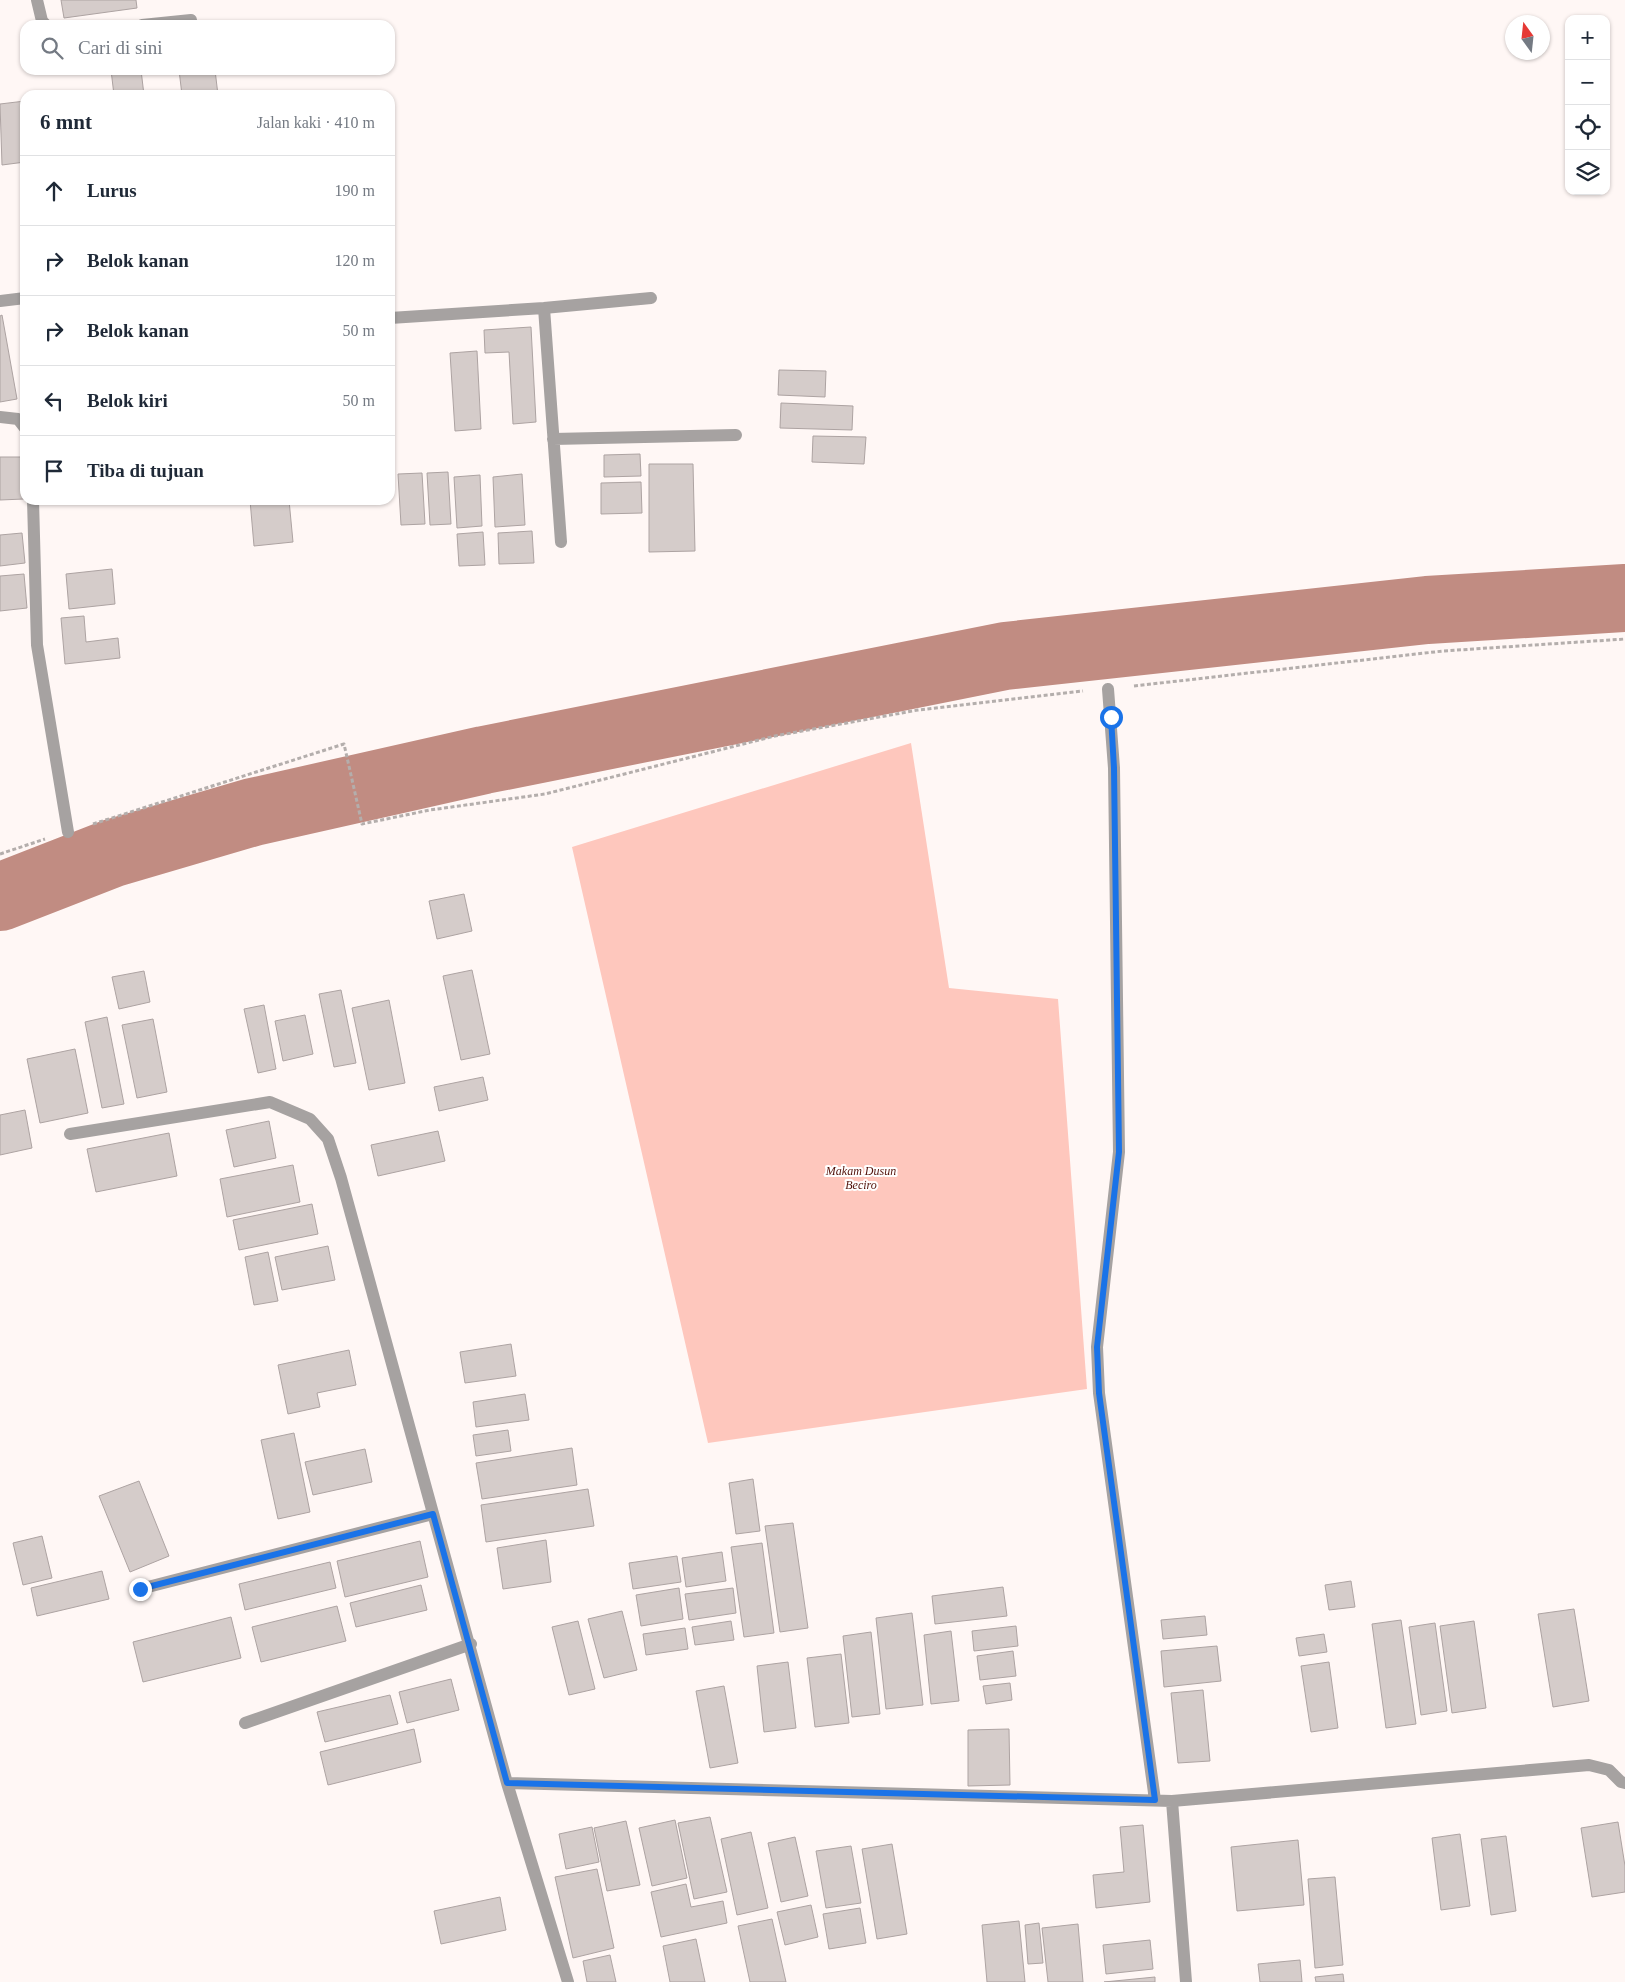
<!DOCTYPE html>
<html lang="id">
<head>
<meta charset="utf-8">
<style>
	body { margin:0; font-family:Georgia,serif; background:#f6f6f7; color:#1f2937 }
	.controls { position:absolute; right:15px; top:15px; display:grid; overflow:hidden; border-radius:10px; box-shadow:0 1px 4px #0004 }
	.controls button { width:45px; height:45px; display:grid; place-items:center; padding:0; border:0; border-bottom:1px solid #e0e1e3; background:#fff; color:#1f2937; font:25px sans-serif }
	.compass { position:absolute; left:1505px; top:15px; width:45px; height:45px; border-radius:50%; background:#fff; box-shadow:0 1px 4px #0004; rotate:345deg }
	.stop { position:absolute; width:15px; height:15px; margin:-11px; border:4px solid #1a73e8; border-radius:50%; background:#fff }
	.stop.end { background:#1a73e8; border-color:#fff; box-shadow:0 1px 5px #0008 }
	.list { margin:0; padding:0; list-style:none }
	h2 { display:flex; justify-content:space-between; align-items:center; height:65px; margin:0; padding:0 20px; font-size:21px }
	h2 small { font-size:16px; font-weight:400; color:#747a83 }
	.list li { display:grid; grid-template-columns:32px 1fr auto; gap:15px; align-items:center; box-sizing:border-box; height:70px; padding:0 20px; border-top:1px solid #e0e1e3 }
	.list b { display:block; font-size:19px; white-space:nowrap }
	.list em { font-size:16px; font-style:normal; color:#747a83 }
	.icon { flex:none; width:28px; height:28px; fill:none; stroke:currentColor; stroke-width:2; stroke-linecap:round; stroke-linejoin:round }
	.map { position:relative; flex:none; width:1625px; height:1982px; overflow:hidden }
	.search { position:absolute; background:#fff; box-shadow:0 1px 4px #0004; left:20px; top:20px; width:375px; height:55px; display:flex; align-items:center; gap:12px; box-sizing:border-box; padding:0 18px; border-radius:15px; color:#747a83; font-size:19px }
	.panel { position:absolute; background:#fff; box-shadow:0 1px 4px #0004; left:20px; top:90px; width:375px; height:415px; border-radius:15px }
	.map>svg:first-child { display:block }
	.green { fill:#fec7bd }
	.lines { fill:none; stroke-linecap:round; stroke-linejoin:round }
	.river { stroke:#c18c82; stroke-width:68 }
	.building { fill:#d5ccca; stroke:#ada3a2 }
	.path { stroke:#b4aeac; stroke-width:3; stroke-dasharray:4 2.5; stroke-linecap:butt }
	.street { stroke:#a6a2a1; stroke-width:12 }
	.route { stroke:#1a73e8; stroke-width:6 }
	.labels { text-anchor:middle; stroke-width:4; stroke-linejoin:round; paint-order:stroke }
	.park-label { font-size:12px; font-style:italic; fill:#53130b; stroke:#fff }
</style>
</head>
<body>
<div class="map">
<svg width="1625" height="1982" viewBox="0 0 1625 1982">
	<rect width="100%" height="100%" fill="#fff7f5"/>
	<path class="green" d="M911,743L949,988L1058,999L1087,1389L708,1443L572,847Z"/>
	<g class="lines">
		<path class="river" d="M0,897L113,853L253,812L484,760L1005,656L1427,610L1625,598"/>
	</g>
	<path class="building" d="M61,0H136L137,8L64,18Z
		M111,70H141L144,95H114Z
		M179,70H215L218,95H182Z
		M25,101V162L2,165L0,104Z
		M2,315L17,399L0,402V316Z
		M531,327L536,422L513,424L509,352L485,353L484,330Z
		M477,351L481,429L455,431L450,353Z
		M779,370L826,371L825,397L778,395Z
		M781,403L853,406L852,430L780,428Z
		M813,436L866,437L864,464L812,462Z
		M640,454L641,476L604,477V455Z
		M0,457H22L24,499L0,500Z
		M649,464H693L695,551L649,552Z
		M448,472L451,524L430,525L427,473Z
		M422,473L425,524L401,525L398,474Z
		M522,474L525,525L495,527L493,477Z
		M480,475L482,526L457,528L454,477Z
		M641,482L642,513L601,514V483Z
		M250,500H289L293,542L254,546Z
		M532,531L534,563L499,564L498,533Z
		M483,532L485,565L459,566L457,534Z
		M22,533L25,563L0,566V535Z
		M112,569L115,604L69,609L66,574Z
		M24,574L27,608L0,611V576Z
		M84,616L86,642L118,638L120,658L65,664L61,618Z
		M464,894L472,931L437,939L429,901Z
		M472,970L490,1054L461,1060L443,976Z
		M144,971L150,1002L119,1009L112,977Z
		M341,990L356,1063L334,1067L319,994Z
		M389,1000L405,1083L369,1090L352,1008Z
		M264,1005L276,1069L258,1073L244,1009Z
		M305,1015L313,1054L283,1061L275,1021Z
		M107,1017L124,1104L102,1108L85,1022Z
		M153,1019L167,1092L137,1098L122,1025Z
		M75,1049L88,1113L40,1123L27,1059Z
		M483,1077L488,1100L439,1111L434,1087Z
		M25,1110L32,1148L0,1155V1115Z
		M269,1121L276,1158L234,1167L226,1130Z
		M438,1131L445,1161L378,1176L371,1145Z
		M169,1133L177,1176L96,1192L87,1149Z
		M293,1165L300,1202L227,1217L220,1179Z
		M312,1204L318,1234L239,1250L233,1220Z
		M328,1246L335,1280L282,1290L275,1257Z
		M268,1252L278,1301L254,1305L245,1257Z
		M511,1344L516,1376L465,1383L460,1352Z
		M349,1350L356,1385L317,1393L320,1407L288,1414L278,1365Z
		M525,1394L529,1420L476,1427L473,1402Z
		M508,1430L511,1451L476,1456L473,1435Z
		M294,1433L310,1512L278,1519L261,1440Z
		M572,1448L577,1485L482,1499L476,1463Z
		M365,1449L372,1482L313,1495L305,1462Z
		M753,1479L760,1531L736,1534L729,1483Z
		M139,1481L169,1556L130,1572L99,1496Z
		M588,1489L594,1526L486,1542L481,1505Z
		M793,1523L808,1628L780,1632L765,1526Z
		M42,1536L52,1578L23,1585L13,1543Z
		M546,1540L551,1582L503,1589L497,1548Z
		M420,1541L428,1577L345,1597L337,1561Z
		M762,1543L774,1633L744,1637L731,1547Z
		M722,1552L726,1581L686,1587L682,1558Z
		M677,1556L681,1582L633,1589L629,1563Z
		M330,1562L336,1588L245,1610L239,1584Z
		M102,1571L109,1599L37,1616L31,1588Z
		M1351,1581L1355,1607L1329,1610L1325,1585Z
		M421,1585L427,1610L356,1627L350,1603Z
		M1003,1587L1007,1616L935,1624L932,1596Z
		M679,1588L683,1619L641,1626L636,1595Z
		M733,1588L736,1613L689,1620L685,1594Z
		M337,1606L346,1641L261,1662L252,1627Z
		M1574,1609L1589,1701L1553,1707L1538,1614Z
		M622,1611L637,1670L604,1678L588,1619Z
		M912,1613L923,1705L886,1709L876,1618Z
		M1205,1616L1207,1635L1163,1639L1161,1620Z
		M231,1617L241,1658L143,1682L133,1642Z
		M1401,1620L1416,1724L1386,1728L1372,1624Z
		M578,1621L595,1689L569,1695L552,1627Z
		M731,1621L734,1640L695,1645L692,1627Z
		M1474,1621L1486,1708L1452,1713L1440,1626Z
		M1435,1623L1447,1711L1421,1715L1409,1627Z
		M1016,1626L1018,1646L974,1651L972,1631Z
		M685,1628L688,1649L646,1655L643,1634Z
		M951,1631L959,1701L931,1704L924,1635Z
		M871,1632L880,1714L852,1717L843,1636Z
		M1324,1634L1327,1652L1299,1656L1296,1638Z
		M1217,1646L1221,1681L1164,1687L1161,1651Z
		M1013,1651L1016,1676L980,1680L977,1656Z
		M841,1654L849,1723L815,1727L807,1658Z
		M788,1662L796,1728L764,1732L757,1666Z
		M1329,1662L1338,1728L1311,1732L1301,1666Z
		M451,1679L459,1710L407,1723L399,1692Z
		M1010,1683L1012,1700L986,1704L983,1686Z
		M724,1686L738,1763L710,1768L696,1691Z
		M1203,1690L1210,1761L1178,1763L1171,1693Z
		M390,1695L398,1724L325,1742L317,1712Z
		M414,1729L421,1762L328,1785L320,1752Z
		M1009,1729L1010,1785L968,1786V1730Z
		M710,1817L727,1892L694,1899L678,1823Z
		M675,1820L687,1878L652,1886L639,1828Z
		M626,1821L640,1885L607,1891L594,1828Z
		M1618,1822L1625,1866V1892L1592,1897L1581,1828Z
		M1143,1825L1150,1902L1096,1908L1093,1875L1124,1872L1120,1827Z
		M592,1827L599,1862L566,1869L559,1834Z
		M751,1832L768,1908L737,1915L721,1839Z
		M1460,1834L1470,1906L1441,1910L1432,1838Z
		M1506,1836L1516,1911L1491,1915L1481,1839Z
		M795,1837L808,1896L781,1902L768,1843Z
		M1298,1840L1304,1905L1237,1911L1231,1847Z
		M892,1844L907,1934L877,1939L862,1849Z
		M851,1846L861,1903L826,1908L816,1851Z
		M597,1869L614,1948L573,1958L555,1877Z
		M1335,1877L1343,1965L1315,1968L1308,1879Z
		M686,1884L691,1907L723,1901L727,1923L661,1937L651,1892Z
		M500,1897L506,1930L441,1944L434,1911Z
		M811,1905L818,1937L785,1945L777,1912Z
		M860,1908L866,1943L829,1949L823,1914Z
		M772,1919L786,1982H750L738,1926Z
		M1019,1921L1025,1982H987L982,1925Z
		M1039,1923L1043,1963L1028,1964L1025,1925Z
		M1078,1924L1083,1982H1048L1042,1928Z
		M696,1939L705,1982H670L663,1946Z
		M1150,1940L1153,1969L1106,1974L1103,1945Z
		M610,1955L616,1982H587L583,1961Z
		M1300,1960L1302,1982H1260L1258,1964Z
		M1343,1974L1344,1982H1316L1315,1977Z
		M1155,1977V1982H1104Z"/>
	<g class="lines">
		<path class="path" d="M1134,686L1443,651L1625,639
			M93,824L344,744L362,824L430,810L545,794L775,736L918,710L1083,691
			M0,854L45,839"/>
		<path class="street" d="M37,0L42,21L46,25
			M142,25L191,20
			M0,301L25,298
			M544,308L561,542
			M390,318L544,308L651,298
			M0,417L18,419L25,428
			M553,439L736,435
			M33,500L37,645L68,832
			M1108,689L1114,768L1119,1152L1097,1347L1099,1393L1155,1800
			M70,1134L270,1102L310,1119L328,1139L341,1178L507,1783L568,1982
			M140,1589L433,1514
			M245,1723L471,1644
			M507,1783L1172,1801L1589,1765L1609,1770L1621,1782L1625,1783
			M1172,1801L1186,1982"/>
	</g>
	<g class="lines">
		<path class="route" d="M140,1589L433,1514L507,1783L1155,1800L1099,1393L1097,1347L1119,1152L1114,768L1111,717"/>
	</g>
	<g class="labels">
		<g class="park-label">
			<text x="861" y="1175">Makam Dusun<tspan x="861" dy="14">Beciro</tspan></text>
		</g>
	</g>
</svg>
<div class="controls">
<button>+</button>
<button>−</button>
<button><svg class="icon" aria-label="locate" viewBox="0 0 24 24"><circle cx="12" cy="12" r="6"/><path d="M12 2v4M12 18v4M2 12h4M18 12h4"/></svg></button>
<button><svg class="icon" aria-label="layers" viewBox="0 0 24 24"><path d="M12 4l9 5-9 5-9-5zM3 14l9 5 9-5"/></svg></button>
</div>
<svg class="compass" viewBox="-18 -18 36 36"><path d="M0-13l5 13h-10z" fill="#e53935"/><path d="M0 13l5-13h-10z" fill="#747a83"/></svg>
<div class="stop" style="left:1111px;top:717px"></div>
<div class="stop end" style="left:140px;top:1589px"></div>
<div class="search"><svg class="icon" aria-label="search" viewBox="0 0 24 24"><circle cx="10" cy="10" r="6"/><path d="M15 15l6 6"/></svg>Cari di sini</div>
<section class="panel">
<h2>6 mnt<small>Jalan kaki · 410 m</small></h2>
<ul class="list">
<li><svg class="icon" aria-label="ahead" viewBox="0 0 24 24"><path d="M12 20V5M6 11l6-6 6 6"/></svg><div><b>Lurus</b></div><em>190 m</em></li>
<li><svg class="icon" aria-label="right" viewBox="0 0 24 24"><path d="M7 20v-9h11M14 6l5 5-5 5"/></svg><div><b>Belok kanan</b></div><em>120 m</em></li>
<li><svg class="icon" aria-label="right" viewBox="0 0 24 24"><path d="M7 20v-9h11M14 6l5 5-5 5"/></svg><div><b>Belok kanan</b></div><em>50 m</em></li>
<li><svg class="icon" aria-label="left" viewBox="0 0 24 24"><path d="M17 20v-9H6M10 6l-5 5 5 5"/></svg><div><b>Belok kiri</b></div><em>50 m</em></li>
<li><svg class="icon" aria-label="arrive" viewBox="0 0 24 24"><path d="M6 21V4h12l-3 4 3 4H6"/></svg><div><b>Tiba di tujuan</b></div></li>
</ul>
</section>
</div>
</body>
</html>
